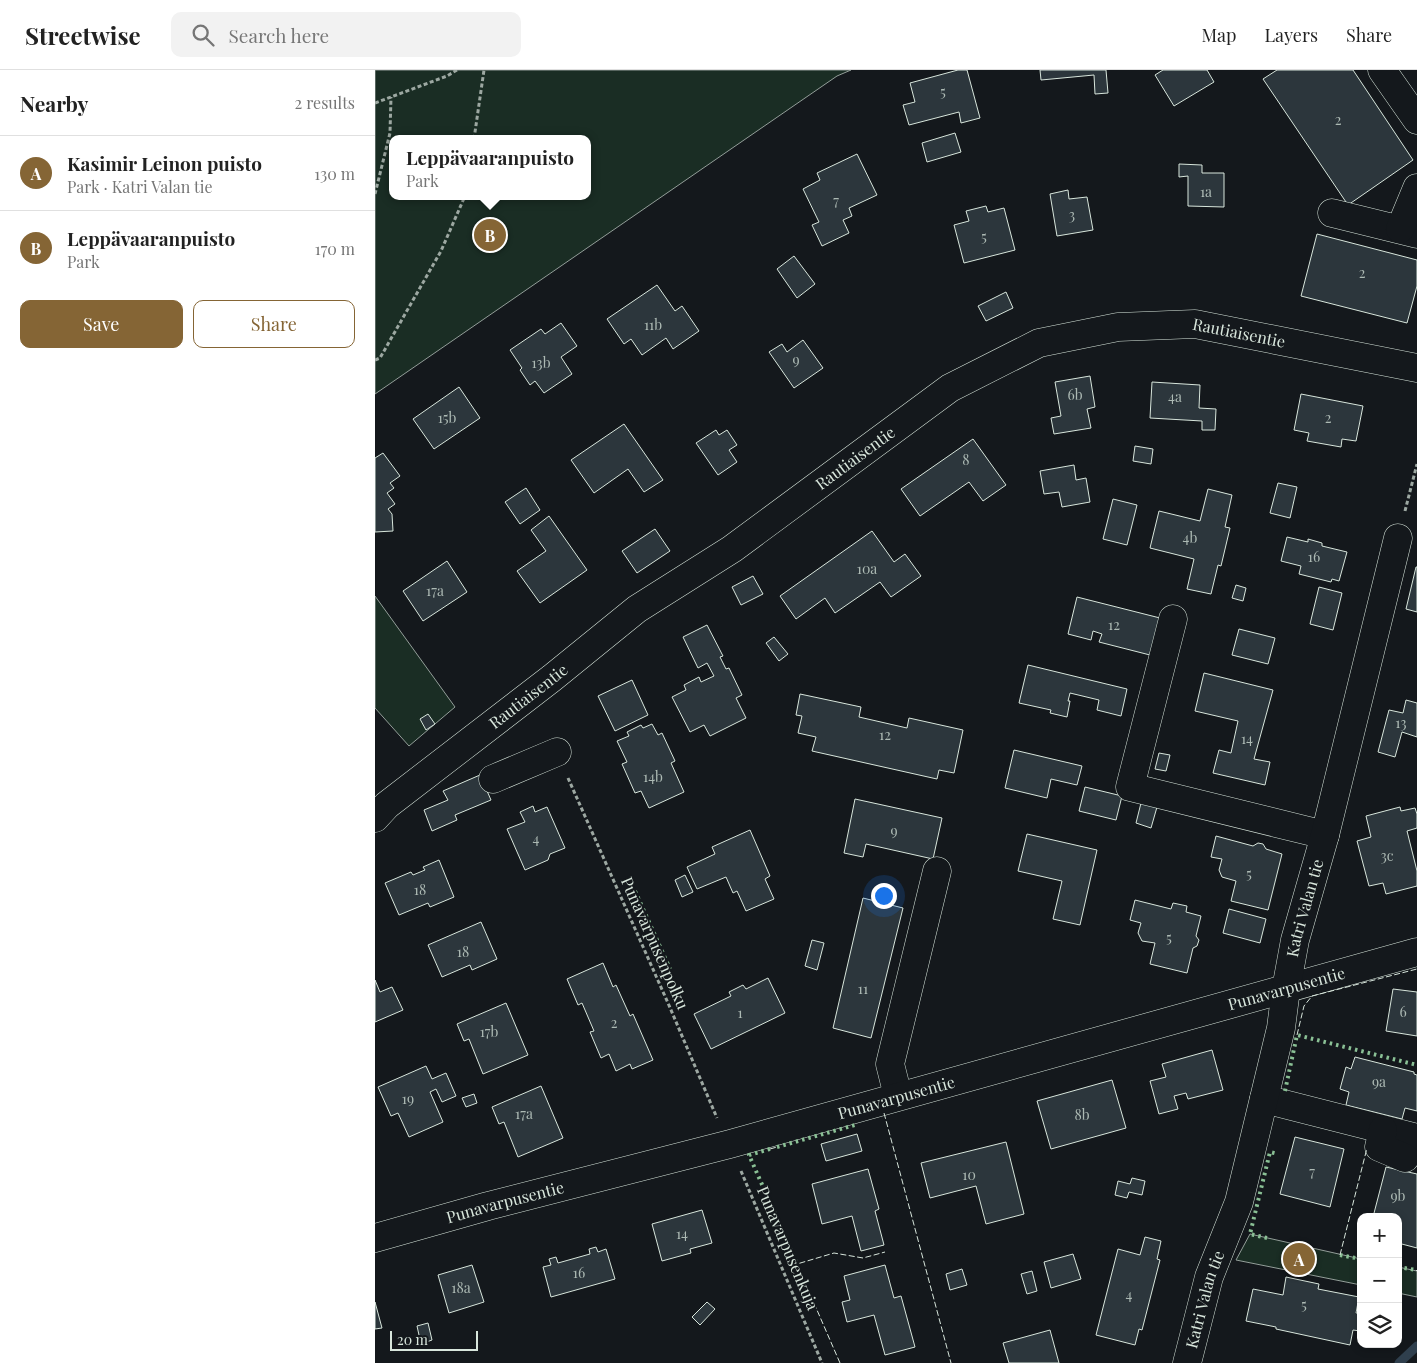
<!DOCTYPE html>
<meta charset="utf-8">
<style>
:root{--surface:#fff;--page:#f2f2f2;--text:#222;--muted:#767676;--line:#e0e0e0;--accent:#856535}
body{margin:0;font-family:"Playfair Display",serif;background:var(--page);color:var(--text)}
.controls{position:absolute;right:15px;bottom:15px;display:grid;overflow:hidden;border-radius:10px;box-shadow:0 2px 8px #0003}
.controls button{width:45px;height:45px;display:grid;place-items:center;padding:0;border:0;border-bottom:1px solid var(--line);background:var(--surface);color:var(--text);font:25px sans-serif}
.scale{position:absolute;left:15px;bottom:12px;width:88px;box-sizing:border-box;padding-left:5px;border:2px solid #d8e6dc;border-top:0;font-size:14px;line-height:18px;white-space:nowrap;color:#d8e6dc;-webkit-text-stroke:4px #14181c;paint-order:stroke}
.you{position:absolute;left:508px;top:825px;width:18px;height:18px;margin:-12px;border:4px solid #fff;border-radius:50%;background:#1a73e8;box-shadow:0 0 0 8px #1a73e833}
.badge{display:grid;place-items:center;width:32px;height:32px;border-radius:50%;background:var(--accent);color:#fff;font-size:16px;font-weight:700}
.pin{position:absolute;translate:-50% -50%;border:2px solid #fff;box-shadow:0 1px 5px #0006}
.popup{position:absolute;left:14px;top:65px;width:202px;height:65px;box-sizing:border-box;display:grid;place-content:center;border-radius:10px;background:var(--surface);filter:drop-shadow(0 1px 4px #0005);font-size:16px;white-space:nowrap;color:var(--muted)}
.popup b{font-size:19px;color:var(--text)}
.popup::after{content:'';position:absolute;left:50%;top:100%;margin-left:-10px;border:10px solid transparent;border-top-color:var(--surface)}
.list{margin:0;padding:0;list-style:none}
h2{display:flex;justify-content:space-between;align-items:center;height:65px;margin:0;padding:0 20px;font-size:21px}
h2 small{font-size:16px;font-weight:400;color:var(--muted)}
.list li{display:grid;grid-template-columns:32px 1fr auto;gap:15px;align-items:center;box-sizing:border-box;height:75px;padding:0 20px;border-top:1px solid var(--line)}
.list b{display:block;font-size:19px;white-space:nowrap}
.list p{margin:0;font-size:16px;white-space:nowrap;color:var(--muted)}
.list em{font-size:16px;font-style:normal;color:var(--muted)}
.actions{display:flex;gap:10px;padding:15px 20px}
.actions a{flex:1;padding:11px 0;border:1px solid var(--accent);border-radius:10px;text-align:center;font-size:18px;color:var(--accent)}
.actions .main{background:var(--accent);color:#fff}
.icon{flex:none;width:28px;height:28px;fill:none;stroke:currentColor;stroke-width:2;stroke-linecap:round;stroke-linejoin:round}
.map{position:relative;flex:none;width:1042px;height:1293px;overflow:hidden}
header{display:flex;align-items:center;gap:30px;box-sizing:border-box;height:70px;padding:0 25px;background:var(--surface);border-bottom:1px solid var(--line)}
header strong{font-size:24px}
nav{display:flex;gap:28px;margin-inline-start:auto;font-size:18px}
.search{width:350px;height:45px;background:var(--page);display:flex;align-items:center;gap:12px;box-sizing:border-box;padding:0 18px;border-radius:10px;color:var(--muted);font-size:19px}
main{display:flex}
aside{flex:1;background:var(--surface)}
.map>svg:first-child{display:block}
</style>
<header>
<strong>Streetwise</strong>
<div class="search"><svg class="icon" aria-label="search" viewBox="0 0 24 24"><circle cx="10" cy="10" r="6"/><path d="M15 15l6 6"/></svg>Search here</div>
<nav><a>Map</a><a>Layers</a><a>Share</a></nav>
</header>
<main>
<aside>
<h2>Nearby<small>2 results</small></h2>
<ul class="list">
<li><span class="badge">A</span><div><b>Kasimir Leinon puisto</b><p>Park · Katri Valan tie</p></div><em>130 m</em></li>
<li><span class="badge">B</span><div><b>Leppävaaranpuisto</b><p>Park</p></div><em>170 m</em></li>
</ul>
<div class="actions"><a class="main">Save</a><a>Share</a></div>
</aside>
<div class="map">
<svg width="1042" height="1293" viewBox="0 0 1042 1293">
<rect width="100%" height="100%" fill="#14181c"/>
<g fill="#1a2d24" stroke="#939e99" fill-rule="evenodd">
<path d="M0 0H476L462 6 0 324ZM18 69H212V126H18Z"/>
<polygon points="0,526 80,637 34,676 0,638"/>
<polygon points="875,1164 986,1189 986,1215 861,1190"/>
<polygon points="1023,1197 1042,1201 1042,1227 1023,1223"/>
</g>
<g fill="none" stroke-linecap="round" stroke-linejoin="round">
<polyline stroke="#2f3f4d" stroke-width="9" points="1024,1293 1042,1276"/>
</g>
<g fill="#2c363c" stroke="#d8e6dc">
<polygon points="583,0 592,0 605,48 586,53 584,42 534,55 528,35 540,32 535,13"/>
<polygon points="665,0 731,0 733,23 720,24 719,5 666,10"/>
<polygon points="788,0 832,0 839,12 799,36 780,5"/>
<polygon points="902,0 978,0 1038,90 973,135 888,9"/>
<polygon points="580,63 586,82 552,92 547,73"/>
<polygon points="482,84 502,125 474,138 477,146 468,150 474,163 447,176 437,155 444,152 428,119 445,110 442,103"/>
<polygon points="804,94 827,95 827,103 849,103 849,137 813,136 813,106 804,107"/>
<polygon points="693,120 694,129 712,127 718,160 682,166 675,124"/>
<polygon points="611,136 613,142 629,138 640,180 589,193 579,155 594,151 591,141"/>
<polygon points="942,164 1042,190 1042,216 1032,253 926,226"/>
<polygon points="419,186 440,214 422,228 402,199"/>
<polygon points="282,215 300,241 307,236 324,261 298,279 291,268 267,285 256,269 249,274 232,249"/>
<polygon points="631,222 638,238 611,251 603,236"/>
<polygon points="186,253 202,276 186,287 197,304 169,323 160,311 155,315 145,300 147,298 135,280 166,259 170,264"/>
<polygon points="428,270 448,298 419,318 394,282 407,274 412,282"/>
<polygon points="715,306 720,337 712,339 716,358 679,364 676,348 686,346 680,312"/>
<polygon points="777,312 825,315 824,338 841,339 840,360 827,360 827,351 775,348"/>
<polygon points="84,317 105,348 59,379 38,349"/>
<polygon points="926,324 988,336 981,371 967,369 966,377 932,371 934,363 919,360"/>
<polygon points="249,354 288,410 269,422 253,399 219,423 196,390"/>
<polygon points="341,360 344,365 352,360 362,375 354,380 362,392 343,405 321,373"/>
<polygon points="598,369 631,415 608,431 594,412 545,446 526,419"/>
<polygon points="760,376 778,379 776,394 758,391"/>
<polygon points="8,383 25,406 15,413 19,418 12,423 20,434 13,439 17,444 18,461 0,462 0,388"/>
<polygon points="699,395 701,410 711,408 715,432 687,437 684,422 669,424 665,401"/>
<polygon points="903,413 922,417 915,448 895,443"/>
<polygon points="151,418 165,440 145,454 130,432"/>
<polygon points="833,419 857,425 850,457 855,458 846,496 843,495 836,524 812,519 819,489 775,478 784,441 825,451"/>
<polygon points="738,429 762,435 752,475 728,469"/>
<polygon points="174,446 212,500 165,533 142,501 171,481 156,460"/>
<polygon points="280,459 295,481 262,503 247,481"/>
<polygon points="497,461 519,492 530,484 546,506 516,527 505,512 460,543 450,528 421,549 405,526"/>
<polygon points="912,467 933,472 933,469 947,473 947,476 972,482 964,511 957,509 956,512 924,504 926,496 906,491"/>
<polygon points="72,491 92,522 48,551 28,521"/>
<polygon points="1041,497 1042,497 1042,542 1031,539"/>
<polygon points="378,506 388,524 366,535 357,517"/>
<polygon points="861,515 871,518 868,531 857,528"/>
<polygon points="944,517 967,523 958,560 935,554"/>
<polygon points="702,527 785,548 775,585 724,572 727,564 718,561 716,570 693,564"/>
<polygon points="332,555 348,586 345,587 351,599 354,598 367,625 361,628 371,648 335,666 329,655 315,662 297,627 311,620 309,615 324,607 326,612 339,606 332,593 323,598 308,567"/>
<polygon points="864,559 900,568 893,594 857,585"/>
<polygon points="399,567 413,584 404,591 391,573"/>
<polygon points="653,595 752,619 746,646 722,640 724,630 695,623 693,631 695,631 692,647 675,643 676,640 644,633"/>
<polygon points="829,603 898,620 879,689 895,692 890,715 838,703 844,680 856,683 863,651 820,641"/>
<polygon points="257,610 273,645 240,661 223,626"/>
<polygon points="425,624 486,637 484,647 532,658 534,648 588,660 579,703 564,700 562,709 437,681 441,667 423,663 427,646 421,645"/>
<polygon points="1031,630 1042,633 1042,667 1027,662 1020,687 1003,682 1014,640 1028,643"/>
<polygon points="53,644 60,654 51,660 45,649"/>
<polygon points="277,654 283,665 287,663 300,691 296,693 309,722 274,738 266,721 260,723 247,694 252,692 242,671 254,666 252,662 266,655 268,658"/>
<polygon points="639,680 707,696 702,715 676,709 672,728 630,718"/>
<polygon points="784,683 795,685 791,701 780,699"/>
<polygon points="105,705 116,730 80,745 82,750 57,761 49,740 73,730 68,721"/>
<polygon points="710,717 747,726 741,750 704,741"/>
<polygon points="480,729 567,748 558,789 491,774 488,787 469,783"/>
<polygon points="766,733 782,737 776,758 761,753"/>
<polygon points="158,736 160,742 172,737 190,778 175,784 173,790 150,800 132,759 150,752 145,742"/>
<polygon points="1025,737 1026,741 1040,738 1042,744 1042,758 1032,761 1042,801 1042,816 1011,824 1008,813 994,816 982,771 996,767 991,746"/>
<polygon points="375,760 395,806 390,809 399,829 371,841 362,821 358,823 351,807 322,819 312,797 340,784 337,777"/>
<polygon points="652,764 722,780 705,855 678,849 687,811 643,801"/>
<polygon points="841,766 878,776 883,773 888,774 891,779 907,784 893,840 856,831 861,811 847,807 844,800 847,789 836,787"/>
<polygon points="64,790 79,827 55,837 53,833 24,845 10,813 36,802 38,805 50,800 48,797"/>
<polygon points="310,805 318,822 307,827 300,810"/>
<polygon points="488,828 528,838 496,968 458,958"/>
<polygon points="760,830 796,839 798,833 812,836 811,842 826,846 821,866 824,870 822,876 818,878 812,903 775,894 780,873 767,871 763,863 766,853 755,850"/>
<polygon points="854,839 891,849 885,873 848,863"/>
<polygon points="106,852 122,889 97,900 95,895 67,907 53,875"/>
<polygon points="437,870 449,873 442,900 430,896"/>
<polygon points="228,893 238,917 241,915 255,946 258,944 278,990 257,999 255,994 241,1001 234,984 226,988 215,962 219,961 207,933 203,935 192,909"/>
<polygon points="393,908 410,943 336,979 319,944 356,926 354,922 368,915 371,919"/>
<polygon points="0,910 5,922 17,917 28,940 0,952"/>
<polygon points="1018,919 1042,922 1042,966 1011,961"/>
<polygon points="131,933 153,985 108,1004 94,969 89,971 82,954"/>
<polygon points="837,980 848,1020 813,1029 811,1023 799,1026 803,1039 784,1044 775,1011 791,1007 787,994"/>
<polygon points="980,987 1039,1002 1039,1004 1042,1005 1042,1041 1030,1038 1027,1049 971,1035 974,1022 965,1019 971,997 976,999"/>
<polygon points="51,996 57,1009 71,1003 81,1026 67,1032 61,1019 55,1022 68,1052 34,1067 23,1043 16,1046 3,1017"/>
<polygon points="737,1010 751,1058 676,1079 662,1031"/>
<polygon points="166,1016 188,1068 143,1087 129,1052 124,1054 117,1037"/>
<polygon points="99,1024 102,1033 91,1037 87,1028"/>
<polygon points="482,1064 487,1081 451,1091 446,1074"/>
<polygon points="920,1067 969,1079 955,1137 905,1124"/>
<polygon points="631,1072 649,1144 611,1154 601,1116 555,1128 546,1093"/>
<polygon points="1011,1097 1042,1104 1042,1178 1023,1173 1023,1147 998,1147"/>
<polygon points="493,1099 504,1139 500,1141 509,1175 486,1181 477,1146 447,1154 437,1114"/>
<polygon points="757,1108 770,1111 767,1125 754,1122 752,1128 740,1125 743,1111 755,1114"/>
<polygon points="327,1140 337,1173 315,1179 316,1183 287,1191 277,1154"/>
<polygon points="770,1167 786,1171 782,1189 785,1190 767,1260 764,1259 760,1275 721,1265 743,1179 765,1185"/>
<polygon points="221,1177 223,1182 231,1179 240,1209 176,1227 168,1197 176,1195 174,1189 181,1187 183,1193 215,1184 214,1179"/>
<polygon points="698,1184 706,1209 676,1218 669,1192"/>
<polygon points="97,1195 109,1232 74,1243 63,1205"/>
<polygon points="510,1195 519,1228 526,1226 540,1277 510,1285 499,1245 472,1252 467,1232 475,1230 469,1206"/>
<polygon points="587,1199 592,1215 575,1220 571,1204"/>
<polygon points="657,1201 662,1221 652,1224 646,1204"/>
<polygon points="911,1207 944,1214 943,1219 984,1227 981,1243 986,1243 985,1261 978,1260 975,1275 901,1259 901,1257 871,1251 878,1219 908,1225"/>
<polygon points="0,1232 7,1258 0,1259"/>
<polygon points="332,1232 340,1239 325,1255 317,1247"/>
<polygon points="53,1253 57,1270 46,1274 42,1256"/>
<polygon points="675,1260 684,1293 634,1293 628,1273"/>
</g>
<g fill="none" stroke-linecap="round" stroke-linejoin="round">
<defs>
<g id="minor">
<polyline points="1007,0 1042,50"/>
<polyline points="957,143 1042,164"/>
<polyline points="1025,159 1042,118"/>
<polyline points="798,549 755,717 950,765"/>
<polyline points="118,709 182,682"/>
<path id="s1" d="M0 748 12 735 177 608 262 539 357 479 575 318 664 273 743 257 820 254 1042 298"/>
<polyline points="523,1026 515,994 562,801"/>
<polyline points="889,1029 1042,1068"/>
<polyline points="1008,1060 1004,1077 1030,1088"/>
<path id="s2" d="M0 1168 113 1136 355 1074 1042 882"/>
<path id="s3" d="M812 1293 834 1207 864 1132 906 958 911 919 920 870 950 765 1023 468"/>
</g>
</defs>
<use href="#minor" stroke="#d8e6dc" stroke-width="29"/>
<g stroke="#9da8a2" stroke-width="3" stroke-dasharray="4 2.5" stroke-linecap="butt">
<polyline points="0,33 72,6 82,0"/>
<polyline points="99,69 109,0"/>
<polyline points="0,124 15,63 16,27"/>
<polyline points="0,290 5,288 66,181 90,126"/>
<polyline points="1030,441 1042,394"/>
<polyline points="193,708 293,933 342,1048"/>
<polyline points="366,1101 447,1293"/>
</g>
<use href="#minor" stroke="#14181c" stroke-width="28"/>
<g stroke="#8ac095" stroke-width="4" stroke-dasharray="2.5 4" stroke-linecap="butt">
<polyline points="260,821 295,899"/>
<polyline points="910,1021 922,965 1042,995"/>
<polyline points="402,1077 480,1055"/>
<polyline points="395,1079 374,1085 422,1194"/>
<polyline points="892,1168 875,1164 895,1082 903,1084"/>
<polyline points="965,1185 986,1189"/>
<polyline points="1023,1197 1041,1200"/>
</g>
<g stroke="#d8e6dc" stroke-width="1" stroke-dasharray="6 2.5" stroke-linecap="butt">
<polyline points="922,965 929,936 937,926 1042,899"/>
<polyline points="509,1043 576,1293"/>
<polyline points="395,1079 402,1077"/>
<polyline points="965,1185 992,1078"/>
<polyline points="1041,1200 1042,1201"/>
<polyline points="465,1293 422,1194 459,1183 488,1188 510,1182"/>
</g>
</g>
<g text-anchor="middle" stroke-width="4" stroke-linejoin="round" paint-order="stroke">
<g font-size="14" fill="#adbab4">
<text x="568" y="27">5</text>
<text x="963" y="55">2</text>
<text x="831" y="127">1a</text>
<text x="461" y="136">7</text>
<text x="697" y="150">3</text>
<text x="609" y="172">5</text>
<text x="987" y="208">2</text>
<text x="278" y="260">11b</text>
<text x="421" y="295">9</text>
<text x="166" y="298">13b</text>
<text x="700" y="330">6b</text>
<text x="800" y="332">4a</text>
<text x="72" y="353">15b</text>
<text x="953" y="353">2</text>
<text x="591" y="395">8</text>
<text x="815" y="473">4b</text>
<text x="939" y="492">16</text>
<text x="492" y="504">10a</text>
<text x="60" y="526">17a</text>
<text x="739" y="560">12</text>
<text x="1026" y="658">13</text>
<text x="510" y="670">12</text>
<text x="872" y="674">14</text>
<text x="278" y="712">14b</text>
<text x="519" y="766">9</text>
<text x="161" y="774">4</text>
<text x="1012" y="791">3c</text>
<text x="874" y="809">5</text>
<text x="45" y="825">18</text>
<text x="794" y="873">5</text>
<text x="88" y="887">18</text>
<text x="488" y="924">11</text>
<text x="1028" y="947">6</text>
<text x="365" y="948">1</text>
<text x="239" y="958">2</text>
<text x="114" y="967">17b</text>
<text x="1004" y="1017">9a</text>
<text x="33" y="1034">19</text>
<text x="149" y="1049">17a</text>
<text x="707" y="1050">8b</text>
<text x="937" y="1107">7</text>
<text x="594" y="1110">10</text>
<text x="1023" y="1131">9b</text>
<text x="307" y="1169">14</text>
<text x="204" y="1208">16</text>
<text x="86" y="1223">18a</text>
<text x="754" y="1230">4</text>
<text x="929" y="1240">5</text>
</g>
<g font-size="16" fill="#d8e6dc" stroke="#14181c">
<text dy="6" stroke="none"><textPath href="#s1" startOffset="1021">Rautiaisentie</textPath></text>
<text dy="6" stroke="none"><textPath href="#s1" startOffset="601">Rautiaisentie</textPath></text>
<text dy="6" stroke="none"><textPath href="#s1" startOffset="196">Rautiaisentie</textPath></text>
<text dy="6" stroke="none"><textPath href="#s3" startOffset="471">Katri Valan tie</textPath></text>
<text transform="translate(280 873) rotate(66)" y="6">Punavarpusenpolku</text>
<text dy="6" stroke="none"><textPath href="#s2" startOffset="945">Punavarpusentie</textPath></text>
<text dy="6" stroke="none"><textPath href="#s2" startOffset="540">Punavarpusentie</textPath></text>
<text dy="6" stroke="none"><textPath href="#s2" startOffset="135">Punavarpusentie</textPath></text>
<text transform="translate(413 1178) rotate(67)" y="6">Punavarpusenkuja</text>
<text dy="6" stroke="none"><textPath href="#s3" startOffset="66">Katri Valan tie</textPath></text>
</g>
</g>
</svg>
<div class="controls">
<button>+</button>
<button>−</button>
<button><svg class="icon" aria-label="layers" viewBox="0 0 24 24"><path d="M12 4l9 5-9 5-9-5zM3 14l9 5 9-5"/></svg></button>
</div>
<div class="scale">20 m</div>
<div class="you"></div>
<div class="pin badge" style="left:924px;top:1189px">A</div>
<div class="pin badge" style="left:115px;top:165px">B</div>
<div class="popup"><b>Leppävaaranpuisto</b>Park</div>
</div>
</main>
